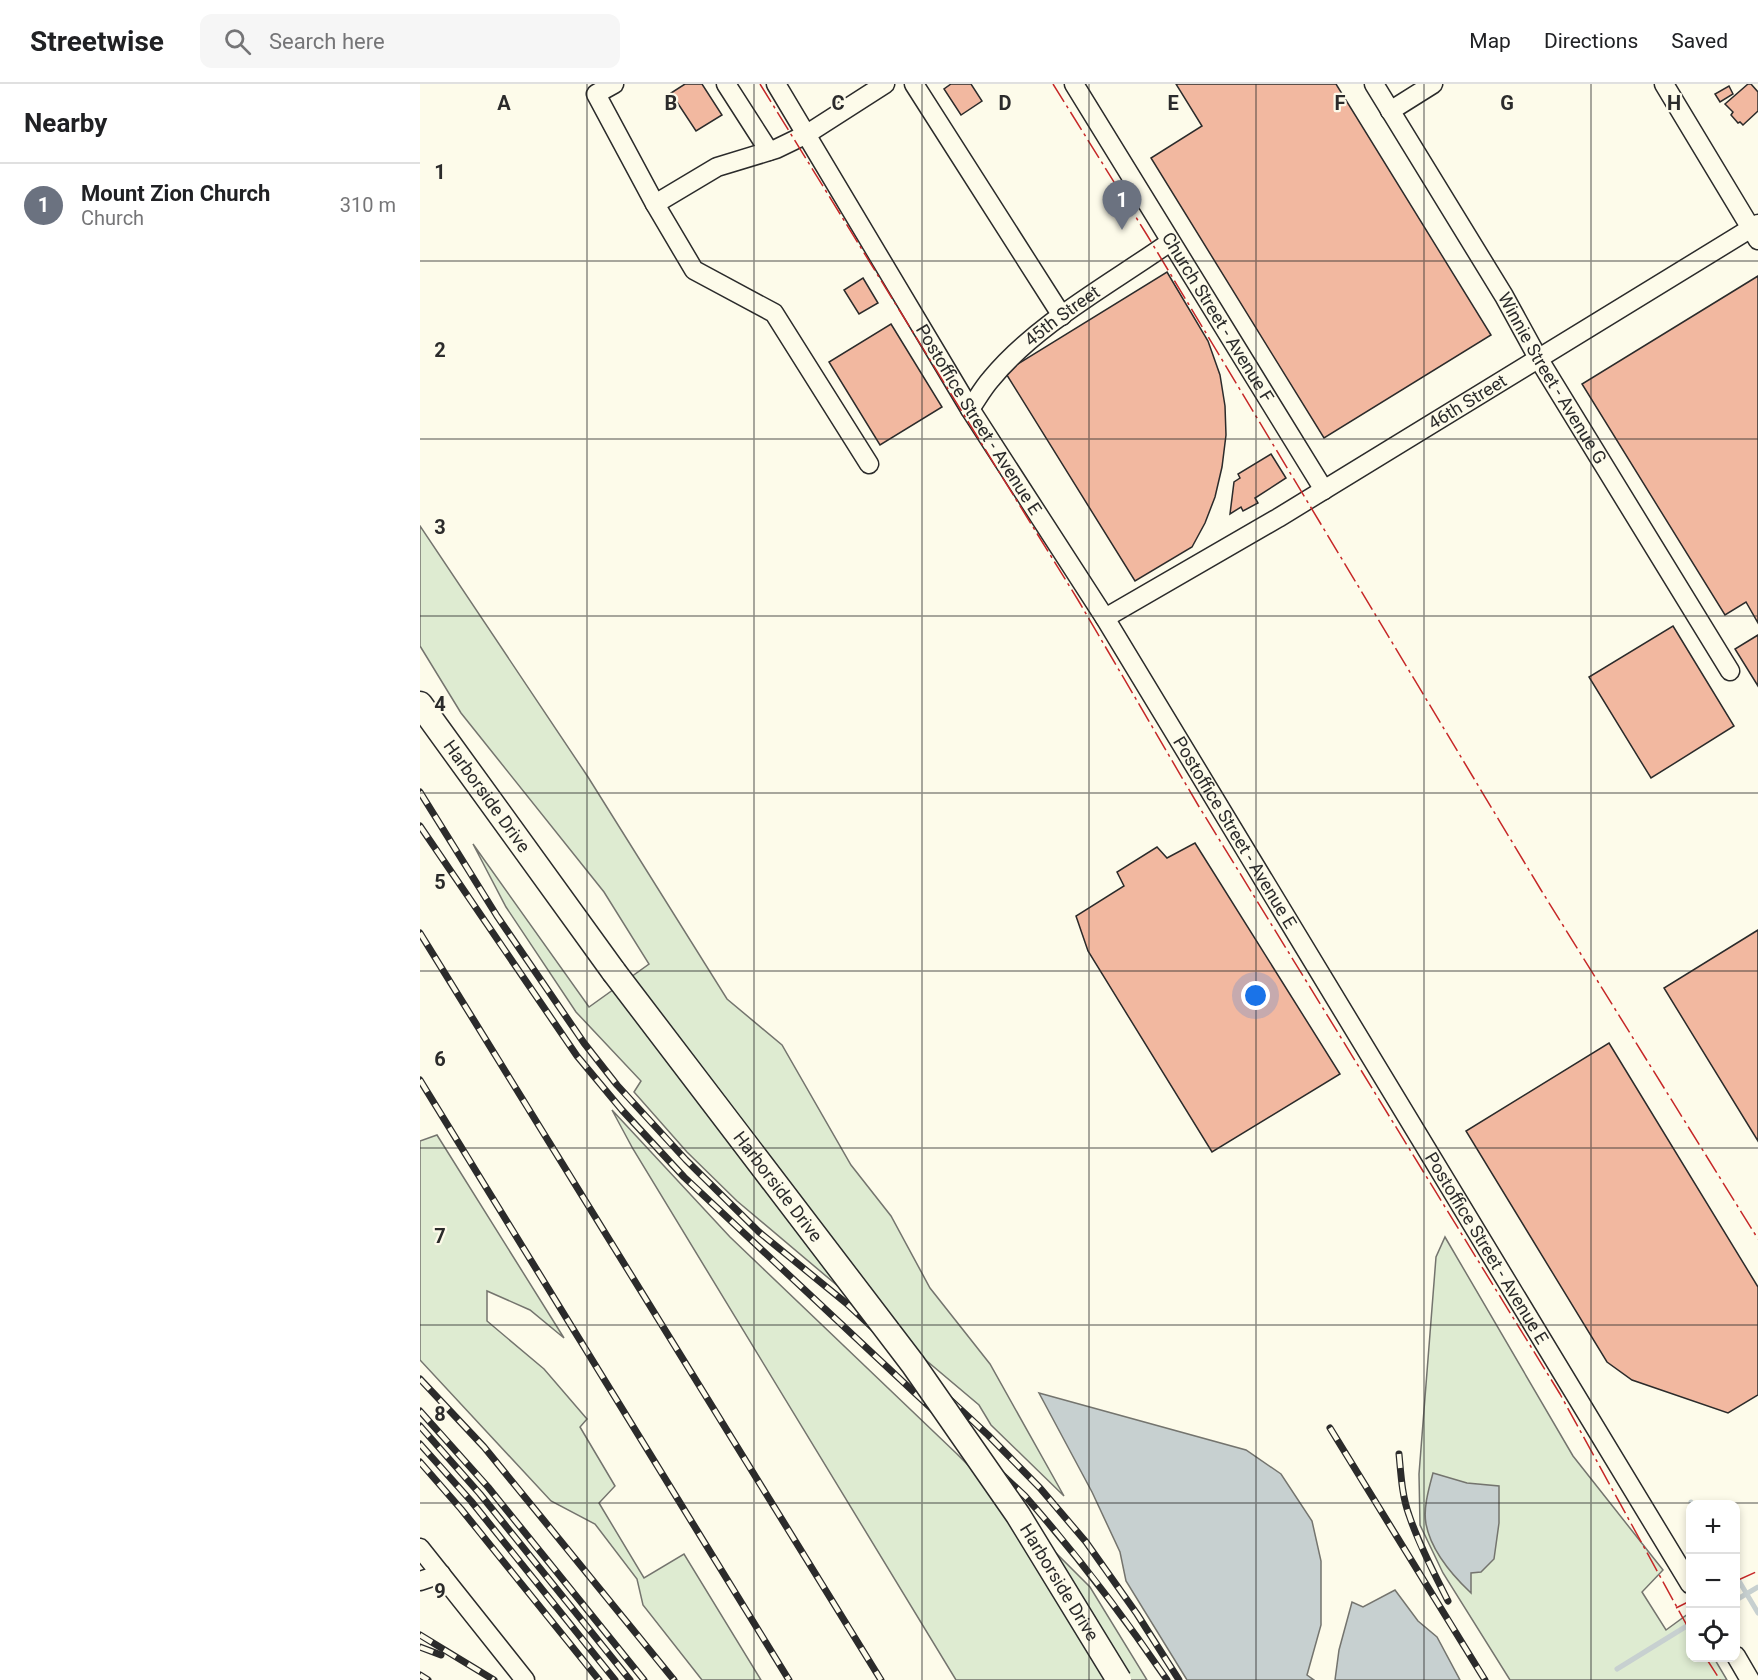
<!DOCTYPE html>
<meta charset="utf-8">
<style>
:root{--surface:#fff;--page:#f6f6f6;--text:#202124;--muted:#757577;--line:#e0e0e0;--accent:#db2777}
body{margin:0;font-family:Roboto,sans-serif;background:var(--page);color:var(--text)}
.controls{position:absolute;right:18px;bottom:18px;display:grid;overflow:hidden;border-radius:12px;box-shadow:0 3px 9px #0003}
.controls button{width:54px;height:54px;display:grid;place-items:center;padding:0;border:0;border-bottom:2px solid var(--line);background:var(--surface);color:var(--text);font:30px sans-serif}
.you{position:absolute;left:836px;top:912px;width:21px;height:21px;margin:-15px;border:4px solid #fff;border-radius:50%;background:#1a73e8;box-shadow:0 0 0 9px #1a73e833}
.badge{display:grid;place-items:center;width:39px;height:39px;border-radius:50%;background:var(--accent);color:#fff;font-size:20px;font-weight:700}
.pin{position:absolute;translate:-50% -50px;filter:drop-shadow(0 2px 3px #0008)}
.pin::after{content:'';position:absolute;top:32px;width:21px;height:18px;background:inherit;clip-path:polygon(0 0,100% 0,50% 100%)}
.list{margin:0;padding:0;list-style:none}
h2{display:flex;justify-content:space-between;align-items:center;height:78px;margin:0;padding:0 24px;font-size:26px}
h2 small{font-size:20px;font-weight:400;color:var(--muted)}
.list li{display:grid;grid-template-columns:39px 1fr auto;gap:18px;align-items:center;box-sizing:border-box;height:84px;padding:0 24px;border-top:2px solid var(--line)}
.list b{display:block;font-size:22px;white-space:nowrap}
.list p{margin:0;font-size:20px;white-space:nowrap;color:var(--muted)}
.list em{font-size:20px;font-style:normal;color:var(--muted)}
.icon{flex:none;width:33px;height:33px;fill:none;stroke:currentColor;stroke-width:2;stroke-linecap:round;stroke-linejoin:round}
.map{position:relative;flex:none;width:1338px;height:1596px;overflow:hidden}
header{display:flex;align-items:center;gap:36px;box-sizing:border-box;height:84px;padding:0 30px;background:var(--surface);border-bottom:2px solid var(--line)}
header strong{font-size:28px}
nav{display:flex;gap:33px;margin-inline-start:auto;font-size:21px}
.search{width:420px;height:54px;background:var(--page);display:flex;align-items:center;gap:15px;box-sizing:border-box;padding:0 21px;border-radius:12px;color:var(--muted);font-size:22px}
main{display:flex}
aside{flex:1;background:var(--surface)}
.map>svg:first-child{display:block}
</style>
<header>
<strong>Streetwise</strong>
<div class="search"><svg class="icon" aria-label="search" viewBox="0 0 24 24"><circle cx="10" cy="10" r="6"/><path d="M15 15l6 6"/></svg>Search here</div>
<nav><a>Map</a><a>Directions</a><a>Saved</a></nav>
</header>
<main>
<aside>
<h2>Nearby<small></small></h2>
<ul class="list">
<li><span class="badge" style="background:#6b7280">1</span><div><b>Mount Zion Church</b><p>Church</p></div><em>310 m</em></li>
</ul>
</aside>
<div class="map">
<svg width="1338" height="1596" viewBox="0 0 1338 1596">
<rect width="100%" height="100%" fill="#fdfbea"/>
<g fill="#deebd1" stroke="#74746e" stroke-width="1.5">
<polygon points="0,442 168,693 307,915 362,961 431,1081 471,1132 510,1204 570,1280 644,1412 571,1341 559,1321 317,1117 267,1068 214,1008 221,997 156,928 86,823 53,760 169,923 229,880 184,808 41,629 0,562"/>
<polygon points="192,1026 310,1153 537,1370 670,1503 727,1596 536,1596 213,1065"/>
<polygon points="17,1051 144,1254 110,1226 67,1207 67,1237 124,1285 167,1335 160,1343 195,1402 179,1419 224,1494 264,1470 341,1596 282,1596 223,1521 217,1495 175,1440 131,1417 0,1276 0,1057"/>
<polygon points="1025,1153 1153,1372 1243,1486 1222,1508 1246,1546 1268,1530 1270,1535 1270,1574 1294,1574 1307,1596 1090,1596 1023,1489 1000,1441 999,1390 1016,1173"/>
</g>
<g fill="#c7d0d0" stroke="#74746e" stroke-width="1.5">
<polygon points="619,1309 826,1366 861,1390 892,1437 901,1477 901,1541 887,1591 894,1596 767,1596 706,1497 700,1468 672,1408"/>
<path d="M1013 1389 1047 1399 1079 1402V1439L1074 1475 1061 1488 1051 1489V1509C1032 1491 1011 1466 1006 1440 1003 1424 1009 1404 1013 1389Z"/>
<polygon points="975,1506 998,1537 1017,1553 1040,1596 915,1596 919,1566 932,1518 943,1523"/>
</g>
<g fill="none" stroke-linecap="round" stroke-linejoin="round">
<g stroke="#c7d0d0" stroke-width="5">
<polyline points="1271,1418 1272,1420"/>
<polyline points="1316,1492 1338,1529"/>
<polyline points="1316,1516 1338,1503"/>
<polyline points="1197,1585 1270,1540"/>
</g>
</g>
<g fill="#f2b8a0" stroke="#2b2b2b" stroke-width="1.5">
<polygon points="265,0 282,0 302,31 276,47 251,9"/>
<polygon points="531,0 551,0 562,17 541,31 524,5"/>
<polygon points="756,0 916,0 1071,251 904,354 731,74 782,42"/>
<polygon points="1328,0 1331,0 1338,8 1338,27 1323,41 1320,38 1318,39 1311,31 1313,28 1305,20"/>
<polygon points="1309,2 1313,10 1300,18 1295,10"/>
<polygon points="747,188 788,257 800,291 805,322 806,351 802,383 795,413 785,439 772,463 715,497 585,288"/>
<polygon points="1338,192 1338,539 1326,518 1305,531 1162,300"/>
<polygon points="443,194 458,219 439,230 424,206"/>
<polygon points="471,240 522,323 460,361 409,278"/>
<polygon points="851,370 866,394 835,414 838,419 823,427 821,423 810,430 814,398 820,394 818,390"/>
<polygon points="1253,542 1314,642 1231,694 1169,593"/>
<polygon points="1338,551 1338,602 1315,565"/>
<polygon points="775,759 920,990 792,1068 668,867 656,832 704,802 697,788 737,763 747,774"/>
<polygon points="1338,846 1338,1057 1244,904"/>
<polygon points="1189,959 1338,1203 1338,1311 1308,1329 1212,1296 1187,1278 1046,1047"/>
</g>
<g fill="none" stroke-linecap="round" stroke-linejoin="round">
<defs>
<g id="minor">
<polyline points="194,0 176,10 235,120"/>
<polyline points="306,0 349,67"/>
<path id="s1" d="M356 0 550 325 685 534 1270 1500"/>
<polyline points="494,0 642,232"/>
<path id="s2" d="M654 0 904 406"/>
<path id="s3" d="M954 0 1084 212 1118 274 1310 587"/>
<polyline points="1244,0 1338,156"/>
<polyline points="970,27 1013,0"/>
<path id="s4" d="M550 325C557 315 563 304 571 295 616 240 692 199 750 158"/>
<polyline points="449,380 354,229 274,186 235,120 297,83 356,65 387,50 465,0"/>
<path id="s5" d="M685 534 858 434 1338 140"/>
<polyline points="0,1464 105,1596"/>
<polyline points="0,1497 21,1490"/>
<polyline points="1316,1572 1330,1596"/>
</g>
<g id="major">
<path id="s6" d="M0 620 194 888"/>
</g>
</defs>
<use href="#minor" stroke="#2b2b2b" stroke-width="21"/>
<use href="#major" stroke="#2b2b2b" stroke-width="27"/>
<use href="#minor" stroke="#fdfbea" stroke-width="18"/>
<use href="#major" stroke="#fdfbea" stroke-width="24"/>
<defs>
<g id="rail">
<polyline points="0,708 77,832 164,959 197,1001 266,1076 339,1148 426,1219 568,1351 620,1404 666,1458 717,1530 759,1596"/>
<path d="M0 742 157 972 202 1026 264 1093 605 1412C658 1472 702 1530 747 1596"/>
<polyline points="0,849 461,1596"/>
<polyline points="0,996 369,1596"/>
<polyline points="0,1295 64,1363 254,1596"/>
<polyline points="0,1327 68,1403 224,1596"/>
<polyline points="0,1342 60,1410 210,1596"/>
<polyline points="910,1344 1065,1596"/>
<polyline points="0,1360 51,1417 195,1596"/>
<path d="M979 1370C981 1391 982 1412 989 1431 999 1461 1014 1489 1028 1517"/>
<polyline points="0,1378 41,1425 179,1596"/>
<polyline points="0,1551 74,1596"/>
<polyline points="0,1563 21,1571"/>
<polyline points="0,1591 8,1596"/>
</g>
</defs>
<use href="#rail" stroke="#2b2b2b" stroke-width="7"/>
<use href="#rail" stroke="#fdfbea" stroke-width="4.5" stroke-dasharray="14" stroke-linecap="butt"/>
<defs>
<g id="major-bridge">
<path id="s7" d="M194 888 493 1280 598 1431 699 1596"/>
</g>
</defs>
<use href="#major-bridge" stroke="#2b2b2b" stroke-width="27" stroke-linecap="butt"/>
<use href="#major-bridge" stroke="#fdfbea" stroke-width="24"/>
<g stroke="#c62828" stroke-width="1.5" stroke-dasharray="21 4.5 3 4.5" stroke-linecap="butt">
<polyline points="340,0 658,516 778,721 1140,1310 1270,1547"/>
<polyline points="633,0 727,151 1121,806 1338,1155"/>
<polyline points="1316,1497 1338,1487"/>
<polyline points="1256,1524 1270,1517"/>
<polyline points="1286,1574 1300,1596"/>
</g>
</g>
<path fill="none" stroke="#2b2b2b" stroke-width="1.5" stroke-opacity="0.55" d="M167 0V1596M334 0V1596M502 0V1596M669 0V1596M836 0V1596M1004 0V1596M1171 0V1596M0 177H1338M0 355H1338M0 532H1338M0 709H1338M0 887H1338M0 1064H1338M0 1241H1338M0 1419H1338"/>
<g text-anchor="middle" stroke-width="4.5" stroke-linejoin="round" paint-order="stroke">
<g font-size="18" fill="#2b2b2b" stroke="#fdfbea">
<text dy="6" stroke="none"><textPath href="#s4" startOffset="132">45th Street</textPath></text>
<text dy="6" stroke="none"><textPath href="#s2" startOffset="274">Church Street - Avenue F</textPath></text>
<text dy="6" stroke="none"><textPath href="#s3" startOffset="344">Winnie Street - Avenue G</textPath></text>
<text dy="6" stroke="none"><textPath href="#s5" startOffset="422">46th Street</textPath></text>
<text dy="6" stroke="none"><textPath href="#s1" startOffset="392">Postoffice Street - Avenue E</textPath></text>
<text dy="6" stroke="none"><textPath href="#s6" startOffset="114">Harborside Drive</textPath></text>
<text dy="6" stroke="none"><textPath href="#s1" startOffset="878">Postoffice Street - Avenue E</textPath></text>
<text dy="6" stroke="none"><textPath href="#s7" startOffset="270">Harborside Drive</textPath></text>
<text dy="6" stroke="none"><textPath href="#s1" startOffset="1364">Postoffice Street - Avenue E</textPath></text>
<text dy="6" stroke="none"><textPath href="#s7" startOffset="756">Harborside Drive</textPath></text>
</g>
</g>
<g font-size="20" text-anchor="middle" font-weight="bold" fill="#2b2b2b" stroke="#fdfbea" stroke-width="4.5" stroke-linejoin="round" paint-order="stroke">
<text x="84" y="26">A</text>
<text x="251" y="26">B</text>
<text x="418" y="26">C</text>
<text x="585" y="26">D</text>
<text x="753" y="26">E</text>
<text x="920" y="26">F</text>
<text x="1087" y="26">G</text>
<text x="1254" y="26">H</text>
<text x="20" y="95">1</text>
<text x="20" y="273">2</text>
<text x="20" y="450">3</text>
<text x="20" y="627">4</text>
<text x="20" y="805">5</text>
<text x="20" y="982">6</text>
<text x="20" y="1159">7</text>
<text x="20" y="1337">8</text>
<text x="20" y="1514">9</text>
</g>
</svg>
<div class="controls">
<button>+</button>
<button>−</button>
<button><svg class="icon" aria-label="locate" viewBox="0 0 24 24"><circle cx="12" cy="12" r="6"/><path d="M12 2v4M12 18v4M2 12h4M18 12h4"/></svg></button>
</div>
<div class="you"></div>
<div class="pin badge" style="left:702px;top:146px;background:#6b7280">1</div>
</div>
</main>
